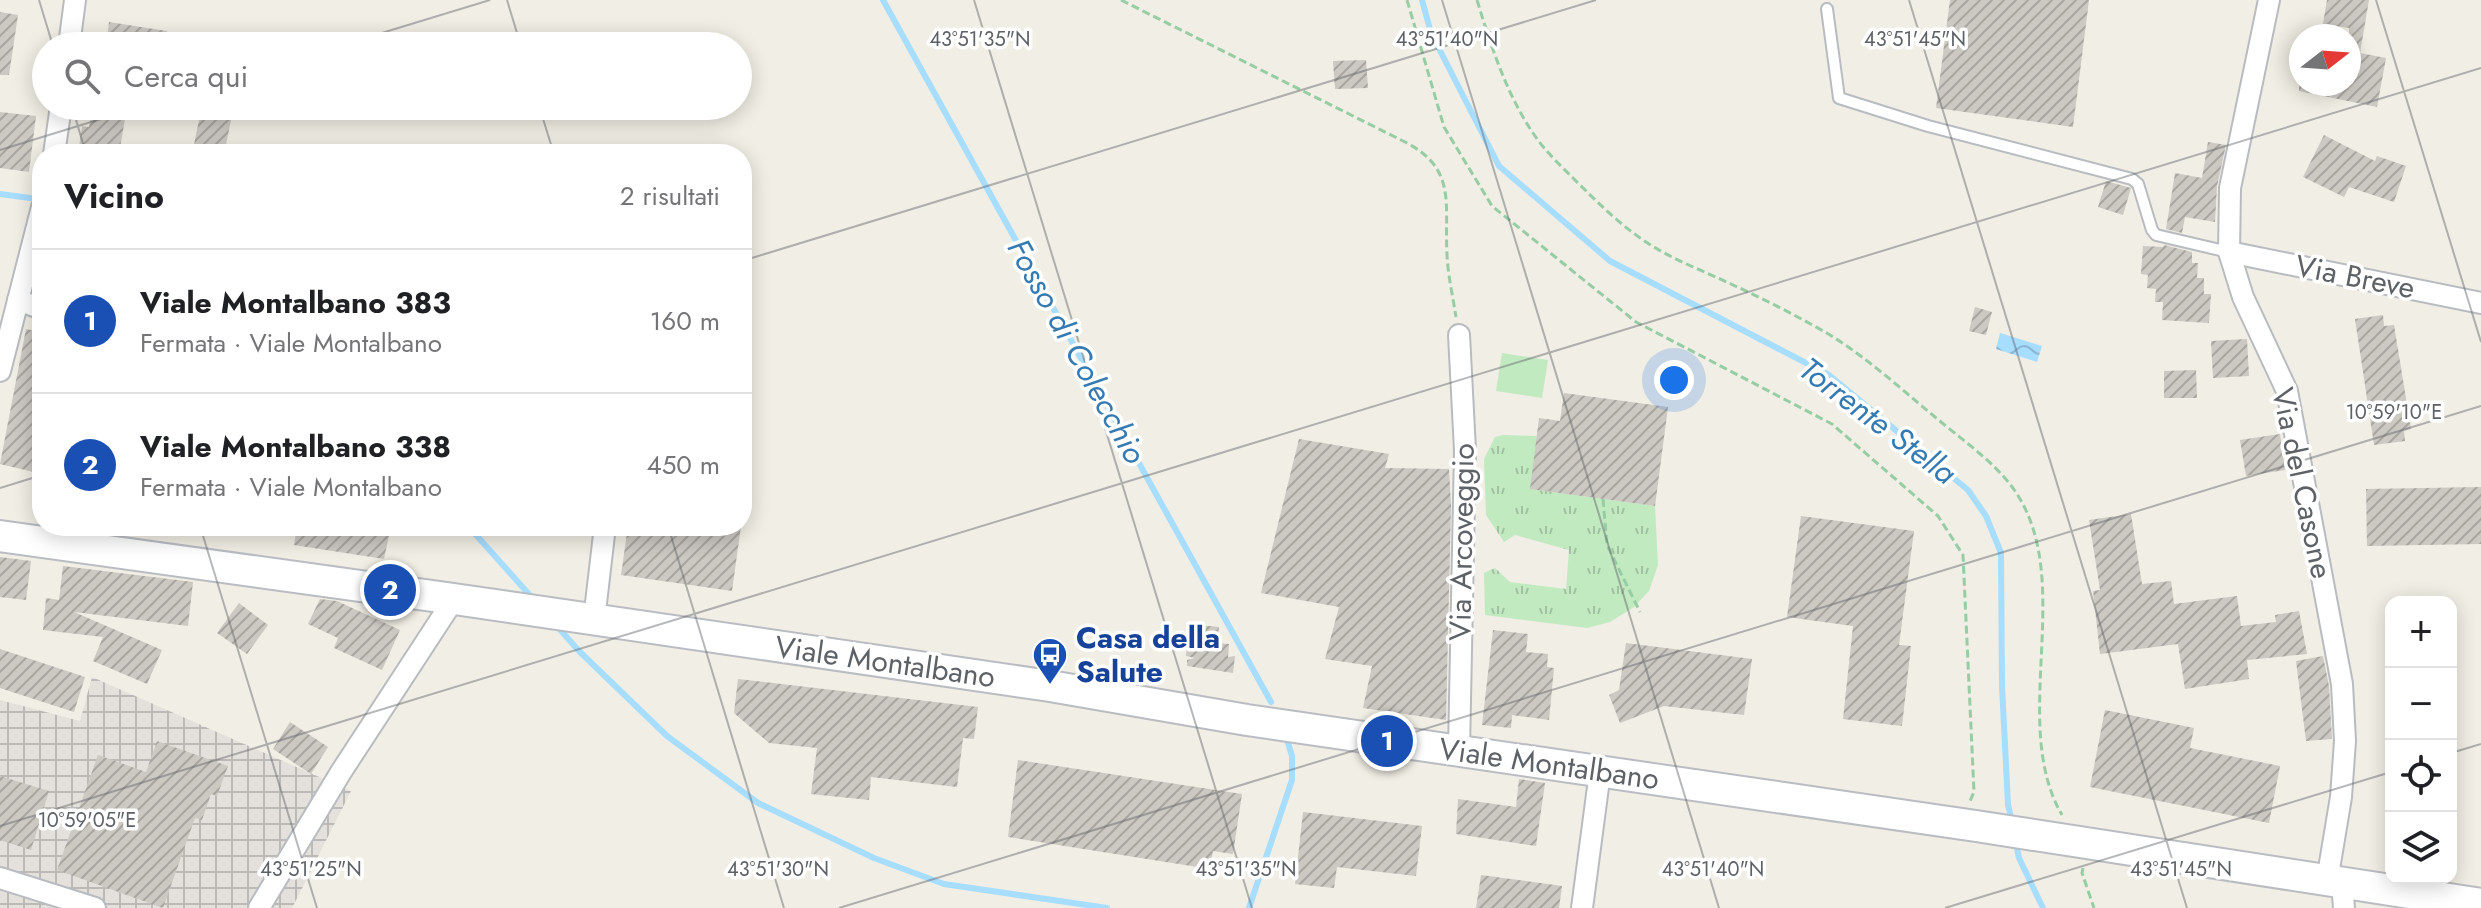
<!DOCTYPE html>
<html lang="it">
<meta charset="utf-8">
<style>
:root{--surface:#fff;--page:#f6f6f6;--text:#202124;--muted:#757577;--line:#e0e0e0;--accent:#fa2822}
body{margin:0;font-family:Jost,sans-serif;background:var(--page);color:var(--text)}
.controls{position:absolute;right:24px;bottom:24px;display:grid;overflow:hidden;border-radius:16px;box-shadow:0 4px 20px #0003}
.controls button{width:72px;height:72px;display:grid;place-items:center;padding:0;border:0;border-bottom:2px solid var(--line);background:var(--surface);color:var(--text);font:40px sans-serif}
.compass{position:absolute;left:2289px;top:24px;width:72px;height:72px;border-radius:50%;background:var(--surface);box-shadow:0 4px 20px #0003;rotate:73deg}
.you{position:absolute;left:1674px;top:380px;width:28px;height:28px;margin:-20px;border:6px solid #fff;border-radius:50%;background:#1a73e8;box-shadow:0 0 0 12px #1a73e833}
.badge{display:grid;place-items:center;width:52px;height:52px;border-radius:50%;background:var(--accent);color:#fff;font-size:26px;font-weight:700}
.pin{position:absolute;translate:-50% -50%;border:4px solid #fff;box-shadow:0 2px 8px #0006}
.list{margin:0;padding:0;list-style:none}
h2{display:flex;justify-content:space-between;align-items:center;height:104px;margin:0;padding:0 32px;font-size:34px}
h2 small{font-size:26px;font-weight:400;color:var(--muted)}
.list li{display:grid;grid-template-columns:52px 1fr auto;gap:24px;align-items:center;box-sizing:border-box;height:144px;padding:0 32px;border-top:2px solid var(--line)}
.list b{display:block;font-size:30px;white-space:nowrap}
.list p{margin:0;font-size:26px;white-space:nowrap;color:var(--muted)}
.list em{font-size:26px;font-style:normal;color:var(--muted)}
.icon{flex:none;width:44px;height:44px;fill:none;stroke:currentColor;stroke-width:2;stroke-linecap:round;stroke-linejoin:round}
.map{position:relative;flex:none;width:2481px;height:908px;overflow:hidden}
.search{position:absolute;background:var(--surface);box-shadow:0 4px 20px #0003;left:32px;top:32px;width:720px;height:88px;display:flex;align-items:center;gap:20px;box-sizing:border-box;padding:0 28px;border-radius:44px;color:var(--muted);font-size:30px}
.panel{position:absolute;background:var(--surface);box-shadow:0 4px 20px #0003;left:32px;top:144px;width:720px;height:392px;border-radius:32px}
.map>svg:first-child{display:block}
</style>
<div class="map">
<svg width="2481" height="908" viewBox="0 0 2481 908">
<defs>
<pattern id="industrial-grid" width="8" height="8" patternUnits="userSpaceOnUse" patternTransform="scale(2)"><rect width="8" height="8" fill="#e4e1dd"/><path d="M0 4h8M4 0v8" fill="none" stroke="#bcbab7"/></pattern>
<pattern id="grass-tufts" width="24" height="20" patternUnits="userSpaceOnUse" patternTransform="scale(2)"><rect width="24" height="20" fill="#c2eac0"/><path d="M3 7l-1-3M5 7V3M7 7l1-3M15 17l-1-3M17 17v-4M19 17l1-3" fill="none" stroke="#a1c1a0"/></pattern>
<pattern id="water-waves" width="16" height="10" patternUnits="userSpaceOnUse" patternTransform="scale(2)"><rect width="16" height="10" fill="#a7ddff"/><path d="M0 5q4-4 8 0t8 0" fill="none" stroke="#8bb7d2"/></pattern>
<pattern id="building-hatch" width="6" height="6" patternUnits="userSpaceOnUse" patternTransform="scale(2)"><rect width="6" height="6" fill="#ccc8c2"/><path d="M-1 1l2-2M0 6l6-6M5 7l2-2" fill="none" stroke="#a9a6a1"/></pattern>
</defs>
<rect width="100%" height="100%" fill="#f1eee5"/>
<polygon fill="url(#industrial-grid)" points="92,677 351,791 292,908 0,908 0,700 80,721"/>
<polygon fill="url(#grass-tufts)" points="1503,435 1537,436 1531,489 1655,506 1658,565 1649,591 1634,607 1610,622 1587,628 1485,615 1484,573 1495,568 1510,582 1566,589 1569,550 1515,535 1504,542 1486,515 1484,459 1495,437"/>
<polygon fill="#c2eac0" points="1502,353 1548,360 1542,398 1496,391"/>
<polygon fill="url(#water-waves)" points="2000,333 2042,346 2037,362 1996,349"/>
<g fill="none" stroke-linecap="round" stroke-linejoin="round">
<g stroke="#a7ddff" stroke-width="6">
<polyline points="883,0 1271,702"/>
<polyline points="1422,0 1431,33 1499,166 1610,261 1829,375 1968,490 1986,516 2001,553 2002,686 2008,805 2012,821"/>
<polyline points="0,194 30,198"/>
<polyline points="468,526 535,601"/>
<polyline points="555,624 579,651 667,736 758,803 874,858 944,884 1107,908"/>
<polyline points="2015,840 2019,858 2043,908"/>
<polyline points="1249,908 1292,780 1292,756 1288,743"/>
</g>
</g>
<g fill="url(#building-hatch)">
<polygon points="1950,0 2089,0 2073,127 1936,108"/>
<polygon points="2327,0 2369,0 2360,53 2386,58 2377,107 2299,91 2299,84 2349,84 2349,28 2323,24"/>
<polygon points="0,12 18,15 9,75 0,75"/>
<polygon points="109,22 167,31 165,46 106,46"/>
<polygon points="1366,60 1368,88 1335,89 1333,61"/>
<polygon points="202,106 234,106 224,154 192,154"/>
<polygon points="93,107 126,113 119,154 78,154 82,126 89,127"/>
<polygon points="0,112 36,116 29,172 0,168"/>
<polygon points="2324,135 2375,161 2377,156 2406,166 2394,202 2349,187 2344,197 2303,177"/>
<polygon points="2208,142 2226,145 2217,186 2215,222 2185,217 2182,233 2166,229 2175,173 2202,178"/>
<polygon points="2106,181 2131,188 2123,215 2098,207"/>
<polygon points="2164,245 2192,252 2192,263 2198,263 2197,278 2204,278 2204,294 2211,294 2209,323 2162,320 2163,302 2155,302 2156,289 2147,288 2148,275 2141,274 2143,246 2163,247"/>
<polygon points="1975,307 1992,312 1986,335 1969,331"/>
<polygon points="2383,315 2384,326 2394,325 2411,429 2404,431 2405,441 2374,445 2355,319"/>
<polygon points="26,329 42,332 42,474 0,464"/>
<polygon points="2247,339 2249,376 2213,378 2211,341"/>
<polygon points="2196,370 2197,398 2164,398 2164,371"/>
<polygon points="1564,393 1668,407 1655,506 1530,489 1539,418 1560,421"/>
<polygon points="2280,434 2285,470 2246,476 2240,440"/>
<polygon points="1299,439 1389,454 1385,468 1449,469 1451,506 1446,720 1363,708 1372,666 1325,659 1339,607 1261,593"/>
<polygon points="2481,487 2481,544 2367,546 2366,489"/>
<polygon points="2131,514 2142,584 2171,581 2174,604 2237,596 2241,626 2276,622 2275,615 2299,611 2307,654 2247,660 2249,679 2185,689 2178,644 2100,654 2093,591 2100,590 2089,520"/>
<polygon points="1801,516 1914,531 1899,645 1911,646 1902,726 1843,719 1853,626 1787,617"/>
<polygon points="297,526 391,526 384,559 294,545"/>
<polygon points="628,526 741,526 732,591 621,575"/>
<polygon points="0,557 31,561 26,600 0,597"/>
<polygon points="63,566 193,582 188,626 74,612 162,650 147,684 93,661 103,637 43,630 46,598 59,600"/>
<polygon points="320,599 337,601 400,630 382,670 334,648 338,638 308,624"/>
<polygon points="239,603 268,625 247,654 217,633"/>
<polygon points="1189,624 1219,627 1217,643 1229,644 1228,657 1235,656 1233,673 1187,666 1187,660 1195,658 1186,656"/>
<polygon points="1493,630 1528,634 1526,652 1548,654 1547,667 1554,668 1549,720 1512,715 1511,728 1482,725"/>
<polygon points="1626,643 1752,659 1744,715 1664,706 1620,723 1609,695 1619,690"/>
<polygon points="0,649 85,677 74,712 0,688"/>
<polygon points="2323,656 2329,686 2332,739 2306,741 2296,661"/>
<polygon points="738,679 978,707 974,739 963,738 957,787 871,777 869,800 811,794 817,748 769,743 734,713"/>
<polygon points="2105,710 2194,728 2190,748 2280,766 2269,823 2090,787"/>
<polygon points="290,722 328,747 311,774 273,749"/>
<polygon points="157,741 228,766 217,796 211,794 202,820 195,818 163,908 57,870 98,755 146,772"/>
<polygon points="1018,760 1242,794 1233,854 1213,851 1210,869 1008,837"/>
<polygon points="0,776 49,791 31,850 0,840"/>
<polygon points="1519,779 1545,783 1536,846 1456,834 1458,799 1516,807"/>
<polygon points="1303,812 1422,826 1416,876 1337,867 1334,888 1295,884"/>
<polygon points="1481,875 1562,886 1559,908 1476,908"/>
</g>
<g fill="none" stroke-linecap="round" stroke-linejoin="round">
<defs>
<polyline id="service" points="1827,9 1839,98 1928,126 2132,179 2138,184 2152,230 2156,235 2229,252"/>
<g id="minor">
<polyline points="2269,0 2230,188 2229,252 2243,297 2287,391 2342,684 2345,741 2341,797 2327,881"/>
<polyline points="69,46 75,0"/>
<polyline points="54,154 61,106"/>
<polyline points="2229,252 2481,303"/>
<polyline points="18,300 42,309"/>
<polyline points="0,371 42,207"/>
<polyline points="594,620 605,526"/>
<polyline points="1459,750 1465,450 1459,335"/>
<polyline points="0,878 95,908"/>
<polyline points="2342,883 2344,908"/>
<polyline points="259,908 341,772 454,599"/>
<polyline points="1582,908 1600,772"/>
</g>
<polyline id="secondary" points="0,536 454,599 1050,686 1247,720 1976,826 2481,904"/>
</defs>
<use href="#service" stroke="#b8bcc0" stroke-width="14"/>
<use href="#minor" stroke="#b8bcc0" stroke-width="24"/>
<use href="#secondary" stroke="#b9bdc2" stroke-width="34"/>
<g stroke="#97cda4" stroke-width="3" stroke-dasharray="8 4" stroke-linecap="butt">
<path d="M1121 0 1405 142C1458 169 1444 205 1447 255 1448 276 1453 297 1456 317"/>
<polyline points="1407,0 1444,127 1492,206 1636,322 1832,424 1938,516 1963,555 1974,792 1970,801"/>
<path d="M1477 0C1491 46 1506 93 1533 133 1544 150 1559 164 1573 178 1596 201 1619 224 1646 242 1673 260 1704 271 1733 285 1764 299 1795 315 1825 332 1864 355 1900 388 1935 417 1962 440 1994 461 2015 491 2077 582 2008 722 2062 815"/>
<polyline points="1603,499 1607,545 1640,612"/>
<polyline points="2083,868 2082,873 2094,908"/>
</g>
<use href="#service" stroke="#fff" stroke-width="10"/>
<use href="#minor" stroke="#fff" stroke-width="20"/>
<use href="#secondary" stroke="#fff" stroke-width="30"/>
</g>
<path fill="none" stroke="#5d6267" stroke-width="2" stroke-opacity="0.45" d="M39 0 53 46M507 0 521 46M974 0 1252 908M1442 0 1719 908M1909 0 2187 908M2376 0 2481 342M339 46 490 0M72 106 86 154M539 106 554 154M0 150 143 106M742 261 1596 0M0 488 42 475M200 526 317 908M668 526 784 908M2451 753 2481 744M0 826 2481 68M839 908 2481 406M1945 908 2391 772"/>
<defs>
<symbol id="bus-pin" viewBox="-11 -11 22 30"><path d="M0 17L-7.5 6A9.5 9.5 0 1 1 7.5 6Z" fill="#1a4fb4" stroke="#fff"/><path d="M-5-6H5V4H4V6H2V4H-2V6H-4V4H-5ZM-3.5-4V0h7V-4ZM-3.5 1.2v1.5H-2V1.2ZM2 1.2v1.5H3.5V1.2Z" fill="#fff"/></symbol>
</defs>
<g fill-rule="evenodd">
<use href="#bus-pin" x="1030" y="635" width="40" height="54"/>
</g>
<g text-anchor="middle" stroke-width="7" stroke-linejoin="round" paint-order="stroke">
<g font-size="30" fill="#5d6267" stroke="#fff">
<text transform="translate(2355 277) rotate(11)" y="10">Via Breve</text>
<text transform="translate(2302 483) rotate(78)" y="10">Via del Casone</text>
<text transform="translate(1462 542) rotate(-89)" y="10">Via Arcoveggio</text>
<text transform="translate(885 662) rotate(8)" y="10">Viale Montalbano</text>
<text transform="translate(1549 764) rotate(8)" y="10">Viale Montalbano</text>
</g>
<g font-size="30" font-weight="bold" fill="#164399" stroke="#fff" text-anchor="start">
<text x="1076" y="648">Casa della<tspan x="1076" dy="34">Salute</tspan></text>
</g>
<g font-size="32" font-style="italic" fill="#367ab2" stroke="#fff">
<text transform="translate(1077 351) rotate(61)" y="11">Fosso di Colecchio</text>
<text transform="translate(1878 421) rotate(37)" y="11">Torrente Stella</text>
</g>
</g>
<g font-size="20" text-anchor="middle" fill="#5d6267" stroke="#fff" stroke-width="7" stroke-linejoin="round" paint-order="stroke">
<text x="980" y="46">43°51'35"N</text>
<text x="1447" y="46">43°51'40"N</text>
<text x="1915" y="46">43°51'45"N</text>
<text x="2394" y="419">10°59'10"E</text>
<text x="87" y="827">10°59'05"E</text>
<text x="311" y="876">43°51'25"N</text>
<text x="778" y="876">43°51'30"N</text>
<text x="1246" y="876">43°51'35"N</text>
<text x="1713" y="876">43°51'40"N</text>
<text x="2181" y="876">43°51'45"N</text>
</g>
</svg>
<div class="controls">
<button>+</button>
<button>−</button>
<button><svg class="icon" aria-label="locate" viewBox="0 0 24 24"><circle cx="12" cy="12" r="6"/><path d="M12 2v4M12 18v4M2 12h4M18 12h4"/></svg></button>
<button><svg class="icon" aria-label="layers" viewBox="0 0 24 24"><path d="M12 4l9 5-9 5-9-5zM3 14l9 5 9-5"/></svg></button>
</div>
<svg class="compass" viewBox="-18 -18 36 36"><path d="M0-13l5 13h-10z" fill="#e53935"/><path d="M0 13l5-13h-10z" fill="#757577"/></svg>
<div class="you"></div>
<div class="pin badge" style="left:1387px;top:741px;background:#1a4fb4">1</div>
<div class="pin badge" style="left:390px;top:590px;background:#1a4fb4">2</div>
<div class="search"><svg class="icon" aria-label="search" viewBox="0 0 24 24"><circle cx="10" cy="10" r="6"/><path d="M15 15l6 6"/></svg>Cerca qui</div>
<section class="panel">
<h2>Vicino<small>2 risultati</small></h2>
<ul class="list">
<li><span class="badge" style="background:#1a4fb4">1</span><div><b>Viale Montalbano 383</b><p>Fermata · Viale Montalbano</p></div><em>160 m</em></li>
<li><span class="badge" style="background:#1a4fb4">2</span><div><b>Viale Montalbano 338</b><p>Fermata · Viale Montalbano</p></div><em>450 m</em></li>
</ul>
</section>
</div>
